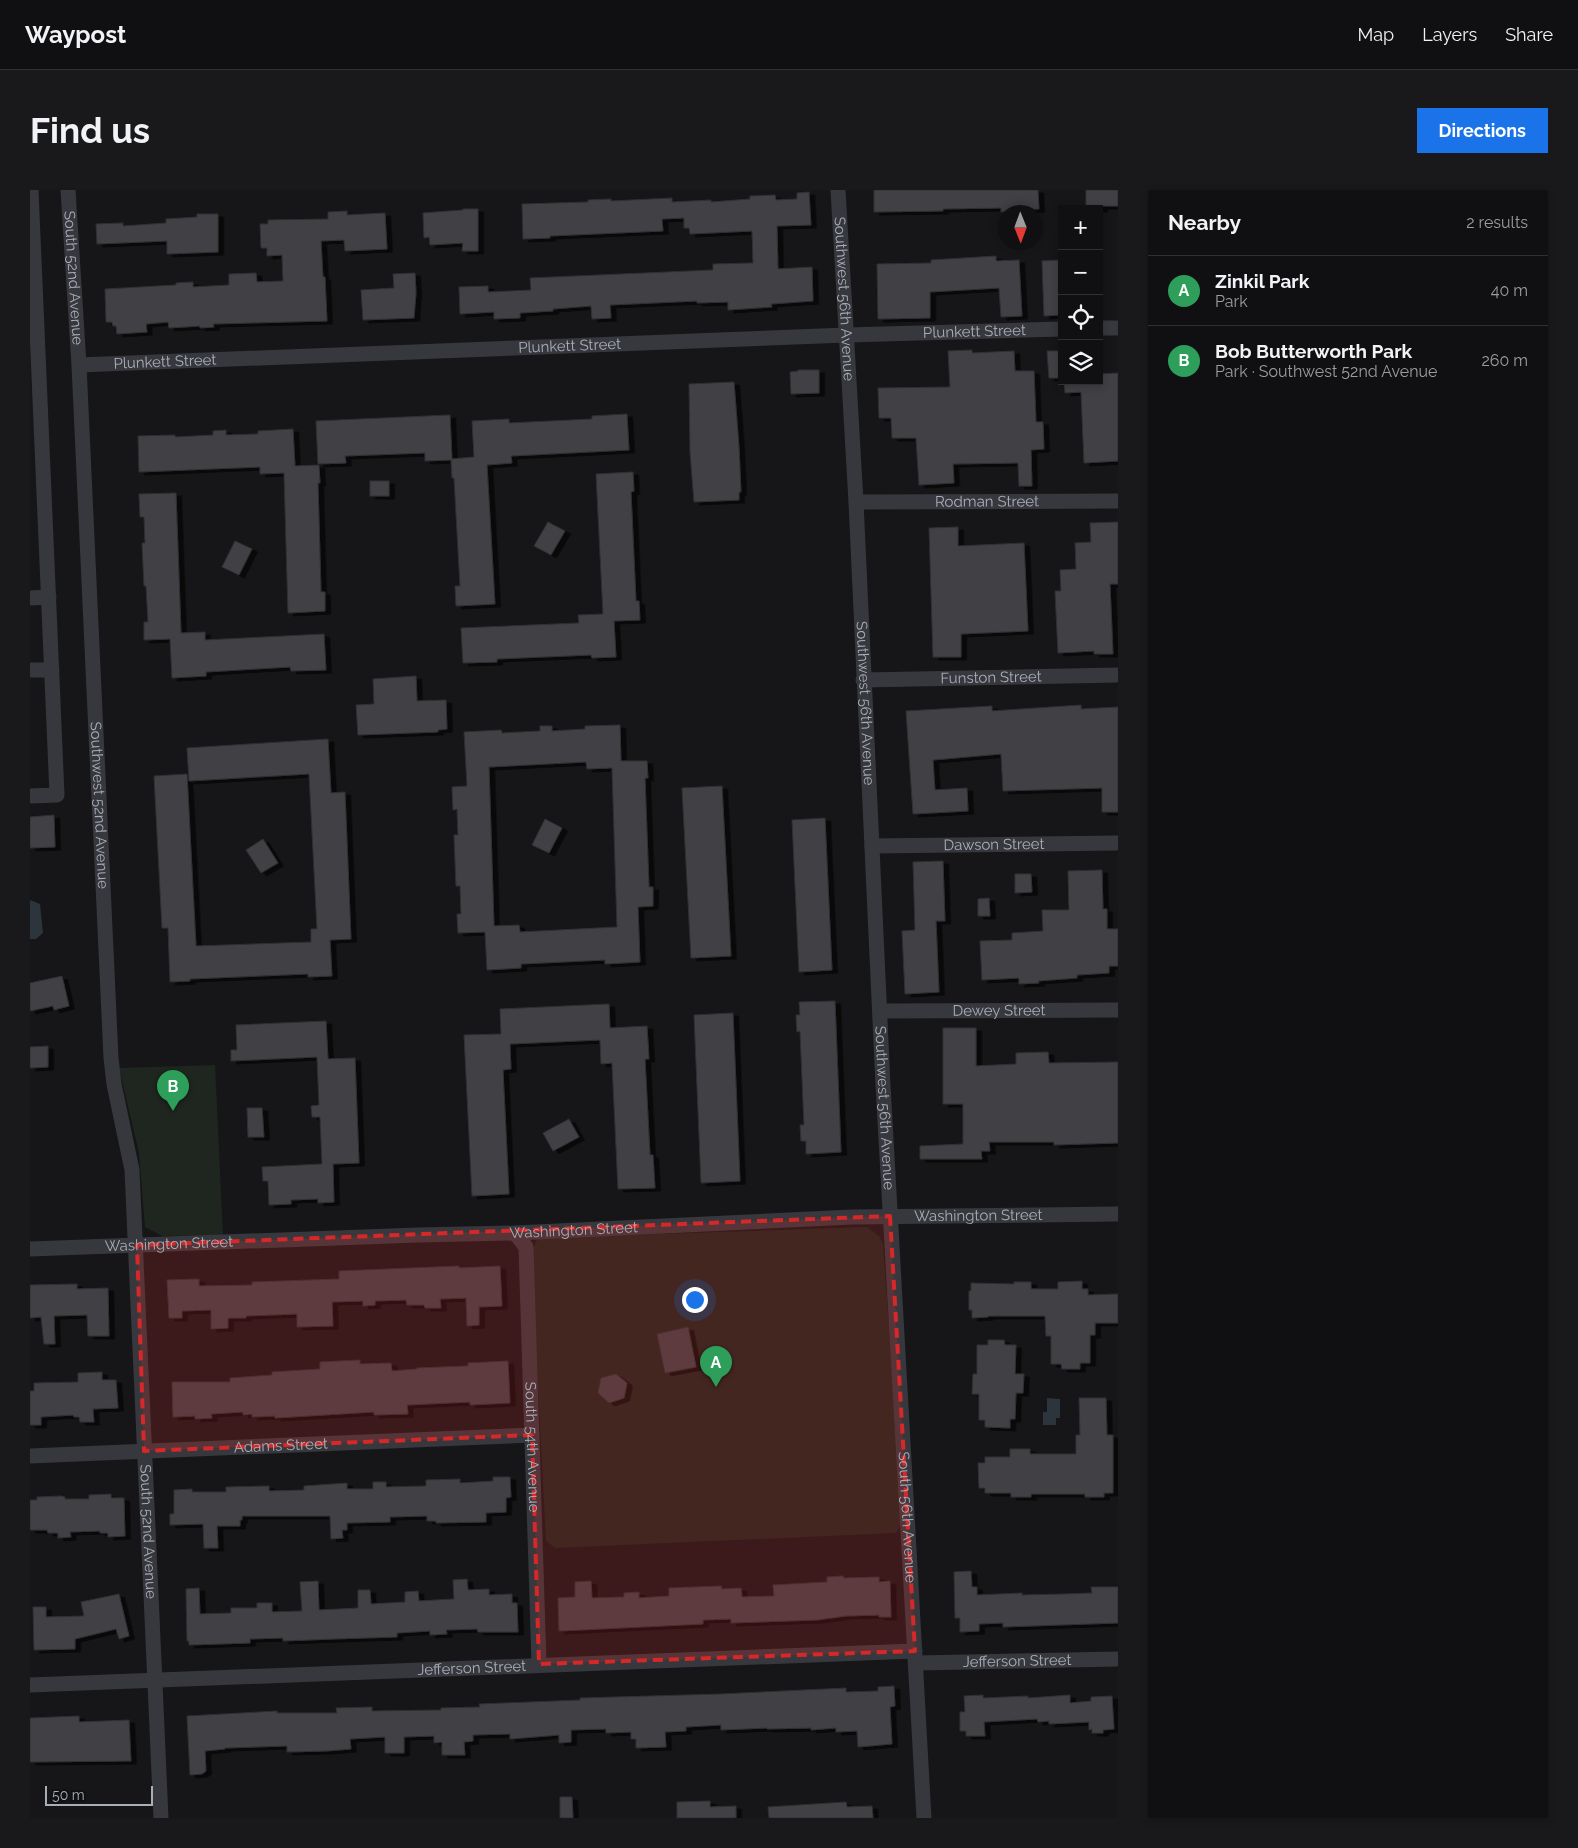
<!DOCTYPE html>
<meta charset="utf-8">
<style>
:root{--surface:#101012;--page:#19191b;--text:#f1f3f6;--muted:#9c9d9f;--line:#303032;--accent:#1a73e8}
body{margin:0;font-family:Raleway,sans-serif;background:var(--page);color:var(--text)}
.controls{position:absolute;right:15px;top:15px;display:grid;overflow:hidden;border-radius:0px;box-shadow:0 2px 8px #0003}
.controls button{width:45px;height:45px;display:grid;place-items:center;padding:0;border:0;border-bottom:1px solid var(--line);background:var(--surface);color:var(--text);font:25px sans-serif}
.compass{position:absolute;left:968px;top:15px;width:45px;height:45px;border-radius:50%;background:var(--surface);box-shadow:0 2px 8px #0003;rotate:179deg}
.scale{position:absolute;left:15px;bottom:12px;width:108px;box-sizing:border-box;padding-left:5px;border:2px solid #a8adb8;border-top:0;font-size:14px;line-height:18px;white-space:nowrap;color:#a8adb8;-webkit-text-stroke:4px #111113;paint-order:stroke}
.you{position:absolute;left:664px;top:1109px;width:18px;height:18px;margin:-12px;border:4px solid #fff;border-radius:50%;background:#1a73e8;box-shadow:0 0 0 8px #1a73e833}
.badge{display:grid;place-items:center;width:32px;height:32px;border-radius:50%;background:var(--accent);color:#fff;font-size:16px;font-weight:700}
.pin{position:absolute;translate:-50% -41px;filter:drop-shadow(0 1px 2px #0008)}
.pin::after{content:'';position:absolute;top:26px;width:18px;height:15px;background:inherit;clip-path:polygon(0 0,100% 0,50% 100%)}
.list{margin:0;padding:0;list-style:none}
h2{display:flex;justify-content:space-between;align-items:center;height:65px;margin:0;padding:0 20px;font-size:21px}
h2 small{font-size:16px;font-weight:400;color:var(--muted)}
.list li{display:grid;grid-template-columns:32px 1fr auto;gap:15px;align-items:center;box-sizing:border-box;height:70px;padding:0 20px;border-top:1px solid var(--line)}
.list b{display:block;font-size:19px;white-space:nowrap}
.list p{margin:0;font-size:16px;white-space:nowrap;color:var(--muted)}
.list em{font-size:16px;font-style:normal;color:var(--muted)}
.icon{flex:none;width:28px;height:28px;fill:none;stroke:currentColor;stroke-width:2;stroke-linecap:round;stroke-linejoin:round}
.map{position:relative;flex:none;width:1088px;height:1628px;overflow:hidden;border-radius:0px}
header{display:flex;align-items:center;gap:30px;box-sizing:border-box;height:70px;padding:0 25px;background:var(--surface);border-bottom:1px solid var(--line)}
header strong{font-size:24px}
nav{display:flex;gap:28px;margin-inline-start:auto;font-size:18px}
.intro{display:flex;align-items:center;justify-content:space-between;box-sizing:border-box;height:120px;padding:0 30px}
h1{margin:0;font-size:35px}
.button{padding:12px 22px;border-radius:0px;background:var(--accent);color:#fff;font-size:18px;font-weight:700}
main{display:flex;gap:30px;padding:0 30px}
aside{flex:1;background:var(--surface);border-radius:0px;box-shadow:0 2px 8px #0003}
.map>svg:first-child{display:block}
</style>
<header>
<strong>Waypost</strong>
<nav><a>Map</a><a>Layers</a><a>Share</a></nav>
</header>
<div class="intro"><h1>Find us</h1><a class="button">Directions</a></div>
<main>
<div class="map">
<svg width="1088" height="1628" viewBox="0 0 1088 1628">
<defs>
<filter id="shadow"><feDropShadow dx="5.5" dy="3" stdDeviation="0" flood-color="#0009"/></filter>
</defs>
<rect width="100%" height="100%" fill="#161618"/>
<g fill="#1e261f">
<polygon points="185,875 193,1045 132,1046 115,1037 109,963 89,878"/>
<polygon points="837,1037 849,1046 853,1054 873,1331 866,1343 525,1358 516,1351 501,1062 508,1048"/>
</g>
<g fill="#2c353c">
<polygon points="0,710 10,714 13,743 6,749 0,749"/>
<polygon points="1017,1208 1030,1209 1030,1228 1026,1228 1026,1235 1013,1235 1013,1222 1017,1222"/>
</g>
<g fill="#404145" stroke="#303034" fill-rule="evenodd" filter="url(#shadow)">
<polygon points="844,0 1008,0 1009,19 971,22 971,18 913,19 913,21 844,22"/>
<polygon points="1056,0 1088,0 1088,16 1072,16 1072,19 1056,19"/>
<polygon points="779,2 781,35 747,36 748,79 782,77 783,111 741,114 742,117 698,120 698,112 667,113 667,111 580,115 581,128 562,129 561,116 523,119 523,121 490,123 490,128 464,129 464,122 430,124 429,97 458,96 458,102 501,100 500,88 683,80 683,74 723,73 722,41 660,44 659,38 654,38 654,28 632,29 633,41 520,46 520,48 493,49 492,14 558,12 558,10 581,9 581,11 642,8 642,12 681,10 681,12 720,9 720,6 745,5 746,10 767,9 767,3"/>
<polygon points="433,19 448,19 448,61 432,61 433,53 400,55 399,47 394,48 393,23 433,20"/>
<polygon points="317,21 317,25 355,23 357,59 315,61 314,50 291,51 293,87 295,87 297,131 183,134 184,137 170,138 170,136 139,138 138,132 116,134 117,142 87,144 86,136 83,136 82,132 76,132 75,99 146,95 146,93 163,92 163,97 199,95 199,84 226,83 227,92 253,91 252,65 237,66 237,58 231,58 230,34 238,34 238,30 298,29 298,22"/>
<polygon points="167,24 188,24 188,62 137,64 137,51 67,54 66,34 93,33 93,36 136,33 136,29 167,27"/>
<polygon points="966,66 966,71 989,70 992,126 971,127 969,98 900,102 900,128 848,129 847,74 901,73 901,70"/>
<polygon points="1031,70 1032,125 1014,126 1012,71"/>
<polygon points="385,83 386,103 384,128 333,130 331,100 364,98 363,84"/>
<polygon points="942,160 942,163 984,161 985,181 1004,181 1006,232 1013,232 1014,259 1001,260 1002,296 989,296 988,273 923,274 924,293 889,295 886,248 862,248 861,228 849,228 848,198 920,197 918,161"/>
<polygon points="1017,161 1032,161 1032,188 1019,188"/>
<polygon points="768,180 789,180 789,203 761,204 760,182 768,181"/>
<polygon points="1088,183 1088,271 1054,273 1051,202 1035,203 1034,191 1069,191 1069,184"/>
<polygon points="704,192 709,257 711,302 709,302 709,310 664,312 660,262 659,194"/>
<polygon points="597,224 599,260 481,266 482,273 457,275 465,414 426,416 425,396 430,396 424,288 422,288 421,270 395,271 395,263 315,266 316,273 288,274 286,231 420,225 422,269 444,267 442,231 479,229 479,233 562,229 562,226"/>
<polygon points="263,239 265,276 289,275 290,293 288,293 291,402 295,402 295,421 258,423 254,283 230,284 230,277 109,282 108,246 145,245 145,247 183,245 183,241 196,240 196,245 228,244 228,241"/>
<polygon points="603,282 604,301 601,302 606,411 609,411 610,430 584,431 586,467 562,468 561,465 467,469 467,472 433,473 431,438 549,433 548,425 573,424 566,284"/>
<rect x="340" y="291" width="19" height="15"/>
<polygon points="146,303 151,443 175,442 175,450 294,444 296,480 261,481 260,477 176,482 176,486 142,488 140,449 114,450 114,432 118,432 116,396 114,396 112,353 115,353 114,327 110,327 109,304"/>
<polygon points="518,332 535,341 521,365 504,356"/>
<polygon points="1088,332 1088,394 1080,394 1083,464 1064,464 1064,461 1028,463 1025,401 1031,401 1030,380 1046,379 1045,353 1061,352 1060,333"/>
<polygon points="928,337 928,356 994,353 998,441 931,444 931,467 903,467 899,338"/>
<polygon points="205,351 222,359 209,385 192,377"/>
<polygon points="386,486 387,511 416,510 417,539 408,540 408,542 328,545 326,515 344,514 343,489"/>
<polygon points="1051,515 1051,519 1088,517 1088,622 1072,622 1072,598 973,601 971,564 903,570 905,600 937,598 938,621 883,624 876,521 962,516 962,521"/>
<path d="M590 535 591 571H617L618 588H615L619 697H623V716L608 717 610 772 575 774V770L491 774V778L457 780 455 742 428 743 427 724H431L430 696H426L424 645H428L427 619 423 620 422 597 437 596 434 542 471 540 472 543 510 541V536H522V541L555 539V536ZM556 572 557 579 582 578 587 737 490 742 489 735 464 736 459 577Z"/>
<polygon points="298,549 301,603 315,602 321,749 300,750 302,786 278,787 278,784 160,789 160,791 140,792 138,738 132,738 124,586 157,584 166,756 281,752 281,739 287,739 279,584 159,591 157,558"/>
<polygon points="692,596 701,766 661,768 652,598"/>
<polygon points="24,625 25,657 0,658 0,627"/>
<polygon points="795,628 802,780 769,782 762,630"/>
<polygon points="515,629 532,638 519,663 502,655"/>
<polygon points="233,649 248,673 231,683 216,660"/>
<polygon points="913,671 915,731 906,731 909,802 875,804 872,741 885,740 883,672"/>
<polygon points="1072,680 1073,719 1077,719 1077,739 1088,739 1088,776 1079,776 1079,783 1047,785 1047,788 1008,791 1009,793 989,794 989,788 952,790 950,751 982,750 982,743 1013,741 1012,720 1039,720 1038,681"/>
<polygon points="985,684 1001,684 1002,702 985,703"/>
<polygon points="959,708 960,726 948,726 948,709"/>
<polygon points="32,786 39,816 24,820 23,816 0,821 0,793"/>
<polygon points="805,811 811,962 776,964 776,951 771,951 770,935 774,935 770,841 767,842 766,825 770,825 769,812"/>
<polygon points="579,814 580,838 617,836 619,869 615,869 620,965 623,965 625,998 588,999 582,873 571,874 570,850 480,854 481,879 473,880 479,1004 442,1006 434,845 471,844 470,819"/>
<polygon points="703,823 710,991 671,993 664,825"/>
<polygon points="296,831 298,869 325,868 329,973 303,974 304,1012 288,1013 288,1009 261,1010 261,1014 239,1015 238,991 233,991 232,977 292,974 290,927 282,927 281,916 289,915 287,867 201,871 201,860 207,860 206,835"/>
<polygon points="913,838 946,838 946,876 986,874 986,863 1018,862 1019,873 1088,872 1088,953 1024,955 1024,952 959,952 960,961 951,961 952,969 890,969 890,956 933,954 933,914 913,914"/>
<polygon points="18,856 18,877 0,878 0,857"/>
<polygon points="217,918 232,918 234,947 218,947"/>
<polygon points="539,929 549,947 523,961 513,943"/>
<polygon points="429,1076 429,1078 470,1076 472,1116 449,1117 449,1135 437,1136 436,1108 410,1109 411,1118 395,1118 394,1115 377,1115 376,1110 345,1111 345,1115 333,1116 333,1111 302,1112 303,1136 267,1137 267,1124 216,1126 216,1128 198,1128 198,1138 181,1139 181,1120 152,1121 152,1128 139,1128 137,1090 169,1089 169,1096 222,1095 222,1092 309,1089 309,1081"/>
<polygon points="1052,1091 1052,1099 1058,1099 1058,1105 1088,1104 1088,1133 1065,1133 1065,1145 1060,1145 1060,1173 1050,1173 1050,1179 1032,1179 1031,1174 1021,1174 1021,1146 1016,1146 1015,1126 958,1126 958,1127 942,1128 942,1120 939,1120 939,1101 941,1101 941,1093 984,1094 984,1092 1001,1092 1001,1099 1028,1099 1028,1092"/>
<polygon points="47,1094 47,1099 78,1098 79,1146 58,1146 57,1125 24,1126 25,1154 14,1154 11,1127 0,1128 0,1095"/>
<polygon points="658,1137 666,1177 635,1183 627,1144"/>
<polygon points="958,1150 974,1150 975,1155 986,1155 985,1184 994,1184 993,1203 986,1203 985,1229 980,1229 980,1238 955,1237 955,1230 949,1230 949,1204 942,1204 943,1184 947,1184 947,1155 958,1155"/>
<polygon points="330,1170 330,1174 361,1173 362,1181 387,1179 387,1178 438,1176 438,1173 478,1171 480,1213 440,1215 440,1212 377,1215 378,1224 344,1225 344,1222 245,1228 245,1226 222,1227 222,1224 213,1225 213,1222 181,1224 182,1228 165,1229 165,1226 143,1227 142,1192 200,1192 200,1188 242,1185 242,1182 290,1179 290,1172"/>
<polygon points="72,1182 72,1190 86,1190 88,1218 63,1219 64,1232 50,1232 49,1227 44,1227 43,1225 11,1227 11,1235 0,1235 0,1201 4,1201 4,1193 48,1192 48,1183"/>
<polygon points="586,1184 597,1193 594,1208 579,1213 568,1203 571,1188"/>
<polygon points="1049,1208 1076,1208 1077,1245 1083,1245 1083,1303 1074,1303 1074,1307 1055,1307 1055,1304 1001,1304 1001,1307 981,1307 981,1303 955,1303 955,1298 949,1298 948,1273 955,1273 955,1267 980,1267 980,1259 1000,1259 1000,1264 1046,1264 1046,1245 1050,1245"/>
<polygon points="463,1287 480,1287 481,1307 476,1308 476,1322 456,1323 456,1332 406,1333 406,1331 397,1331 397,1326 360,1327 360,1332 317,1333 317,1340 312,1340 313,1348 301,1349 300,1326 212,1326 212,1330 210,1330 210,1336 187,1336 188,1358 174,1358 173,1334 140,1335 140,1324 144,1324 144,1300 162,1299 162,1302 196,1302 196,1297 239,1296 239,1301 274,1300 274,1296 317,1293 317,1299 343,1299 343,1292 356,1292 356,1297 396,1296 396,1290 430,1289 430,1293 463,1291"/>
<polygon points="81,1304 81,1308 94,1308 95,1346 78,1347 78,1343 70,1343 70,1341 40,1342 41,1347 28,1348 28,1343 18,1343 17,1340 0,1340 0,1310 7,1310 7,1307 31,1306 35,1307 35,1309 59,1309 59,1305"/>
<polygon points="941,1381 942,1397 947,1397 947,1405 992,1403 992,1405 1035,1404 1062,1403 1061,1397 1088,1397 1088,1433 973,1437 973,1433 949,1434 949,1441 930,1442 930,1428 925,1428 924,1382"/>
<polygon points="813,1386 814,1388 849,1387 849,1392 860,1391 861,1427 849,1427 849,1425 816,1426 787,1430 701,1433 701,1429 673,1430 673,1434 529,1441 528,1408 545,1407 545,1392 561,1391 562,1408 594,1407 594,1403 609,1402 609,1408 639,1406 639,1398 691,1396 692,1399 711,1398 712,1407 744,1406 743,1395 797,1392 797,1387"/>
<polygon points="437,1389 438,1400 459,1399 459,1405 482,1404 482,1413 487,1413 488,1442 448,1442 447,1439 416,1440 417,1444 400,1445 400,1441 367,1443 367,1447 304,1449 253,1451 253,1448 220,1449 220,1453 159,1455 159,1451 157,1451 156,1399 169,1398 170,1424 201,1423 201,1418 227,1418 227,1413 242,1413 242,1422 272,1421 270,1392 288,1391 289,1420 328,1418 328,1400 340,1400 341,1414 375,1412 375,1402 388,1401 389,1411 424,1409 423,1390"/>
<polygon points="89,1404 99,1446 89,1449 86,1439 45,1449 45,1459 4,1460 3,1417 16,1417 16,1427 54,1426 51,1412"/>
<polygon points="864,1496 865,1516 860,1517 862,1554 828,1557 827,1541 806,1542 806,1538 781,1540 781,1538 737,1539 737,1538 691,1540 691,1535 656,1537 656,1541 635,1542 636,1557 606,1558 606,1549 601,1549 601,1542 576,1543 576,1539 541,1540 541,1552 529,1553 529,1545 480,1549 480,1544 443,1545 443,1551 434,1552 435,1565 412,1565 412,1552 404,1553 404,1546 374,1547 374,1563 355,1563 355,1547 320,1549 321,1559 297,1561 257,1562 257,1556 195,1558 195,1559 175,1561 176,1581 172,1584 160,1585 157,1526 247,1521 247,1523 307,1523 306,1518 342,1517 342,1521 411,1520 411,1518 450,1517 449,1514 550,1510 550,1508 691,1504 816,1498 816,1502 848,1501 848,1497"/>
<polygon points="953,1505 953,1508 998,1506 998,1508 1040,1505 1040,1513 1061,1511 1061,1507 1082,1506 1084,1539 1073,1540 1073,1543 1062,1543 1062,1539 1059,1540 1059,1532 1019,1534 1019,1531 1008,1532 1007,1529 954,1532 955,1546 936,1546 936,1541 930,1541 930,1522 935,1522 934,1506"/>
<polygon points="49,1526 49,1532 99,1530 101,1571 0,1572 0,1528"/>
<polygon points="530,1607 542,1607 543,1628 530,1628"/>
<polygon points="680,1611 680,1617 706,1616 706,1628 647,1628 647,1612"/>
<polygon points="816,1612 817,1617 842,1616 843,1628 739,1628 738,1617"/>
</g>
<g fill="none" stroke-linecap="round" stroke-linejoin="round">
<g stroke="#37383d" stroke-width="15">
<path id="s1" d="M38 0 49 175 81 868 84 894 102 980 131 1628"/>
<path id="s2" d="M808 0 826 312 853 895 894 1628"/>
<polyline points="1069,138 1088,138"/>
<path id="s3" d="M49 175 817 145 1032 139"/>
<path id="s4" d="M826 312 1088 311"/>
<polyline points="0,408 19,407"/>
<polyline points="0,480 22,480"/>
<path id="s5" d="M833 490 1088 485"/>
<polyline points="0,606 27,605 1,0"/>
<path id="s6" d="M842 656 1088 653"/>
<path id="s7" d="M850 821 1088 820"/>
<path id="s8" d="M485 1043 496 1057 509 1474"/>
<path id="s9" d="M0 1059 388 1045 485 1043 822 1027 1088 1024"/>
<path id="s10" d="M0 1266 502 1245"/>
<path id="s11" d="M886 1473 1088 1469"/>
<path id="s12" d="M0 1495 885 1461"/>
</g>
</g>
<path fill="#d62828" fill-opacity="0.2" stroke="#d62828" stroke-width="4" stroke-dasharray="10 6" stroke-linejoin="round" d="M860 1026 885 1461 509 1474 502 1245 114 1261 107 1055Z"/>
<g text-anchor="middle" stroke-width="4" stroke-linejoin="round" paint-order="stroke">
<g font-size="15" fill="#a8adb8" stroke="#111113">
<text dy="5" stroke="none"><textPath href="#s1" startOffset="88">South 52nd Avenue</textPath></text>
<text dy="5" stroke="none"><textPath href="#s2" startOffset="109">Southwest 56th Avenue</textPath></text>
<text dy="5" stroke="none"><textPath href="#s3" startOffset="896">Plunkett Street</textPath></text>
<text dy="5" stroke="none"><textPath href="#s3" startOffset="491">Plunkett Street</textPath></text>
<text dy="5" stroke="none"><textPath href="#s3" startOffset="86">Plunkett Street</textPath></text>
<text dy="5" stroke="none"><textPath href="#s4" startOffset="131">Rodman Street</textPath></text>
<text dy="5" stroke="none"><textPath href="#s5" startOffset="128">Funston Street</textPath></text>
<text dy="5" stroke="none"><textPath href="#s2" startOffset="514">Southwest 56th Avenue</textPath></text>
<text dy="5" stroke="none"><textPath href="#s1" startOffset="616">Southwest 52nd Avenue</textPath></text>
<text dy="5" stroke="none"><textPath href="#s6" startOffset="122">Dawson Street</textPath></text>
<text dy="5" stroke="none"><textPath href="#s7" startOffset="119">Dewey Street</textPath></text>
<text dy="5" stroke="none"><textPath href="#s2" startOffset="919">Southwest 56th Avenue</textPath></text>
<text dy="5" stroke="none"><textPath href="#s9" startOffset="949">Washington Street</textPath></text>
<text dy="5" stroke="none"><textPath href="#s9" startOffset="544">Washington Street</textPath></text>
<text dy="5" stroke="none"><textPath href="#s9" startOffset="139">Washington Street</textPath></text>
<text dy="5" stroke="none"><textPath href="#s10" startOffset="251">Adams Street</textPath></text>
<text dy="5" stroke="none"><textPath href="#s8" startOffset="218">South 54th Avenue</textPath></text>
<text dy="5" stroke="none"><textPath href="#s2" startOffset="1329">South 56th Avenue</textPath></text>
<text dy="5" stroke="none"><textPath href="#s1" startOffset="1345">South 52nd Avenue</textPath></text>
<text dy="5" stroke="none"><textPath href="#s11" startOffset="101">Jefferson Street</textPath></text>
<text dy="5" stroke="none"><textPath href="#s12" startOffset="442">Jefferson Street</textPath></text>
</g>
</g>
</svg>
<div class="controls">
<button>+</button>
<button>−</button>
<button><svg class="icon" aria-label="locate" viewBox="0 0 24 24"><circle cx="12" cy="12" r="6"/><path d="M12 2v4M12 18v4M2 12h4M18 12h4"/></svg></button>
<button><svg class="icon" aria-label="layers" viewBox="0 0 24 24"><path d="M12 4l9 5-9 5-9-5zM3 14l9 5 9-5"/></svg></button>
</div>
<svg class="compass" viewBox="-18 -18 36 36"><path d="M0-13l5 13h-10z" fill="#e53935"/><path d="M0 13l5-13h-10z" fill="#9c9d9f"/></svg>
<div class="scale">50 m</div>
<div class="you"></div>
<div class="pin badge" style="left:686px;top:1197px;background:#2e9e5b">A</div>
<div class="pin badge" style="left:143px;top:921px;background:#2e9e5b">B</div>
</div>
<aside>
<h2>Nearby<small>2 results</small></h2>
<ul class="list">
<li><span class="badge" style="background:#2e9e5b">A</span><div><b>Zinkil Park</b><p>Park</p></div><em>40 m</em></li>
<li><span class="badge" style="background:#2e9e5b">B</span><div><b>Bob Butterworth Park</b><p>Park · Southwest 52nd Avenue</p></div><em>260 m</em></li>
</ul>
</aside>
</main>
